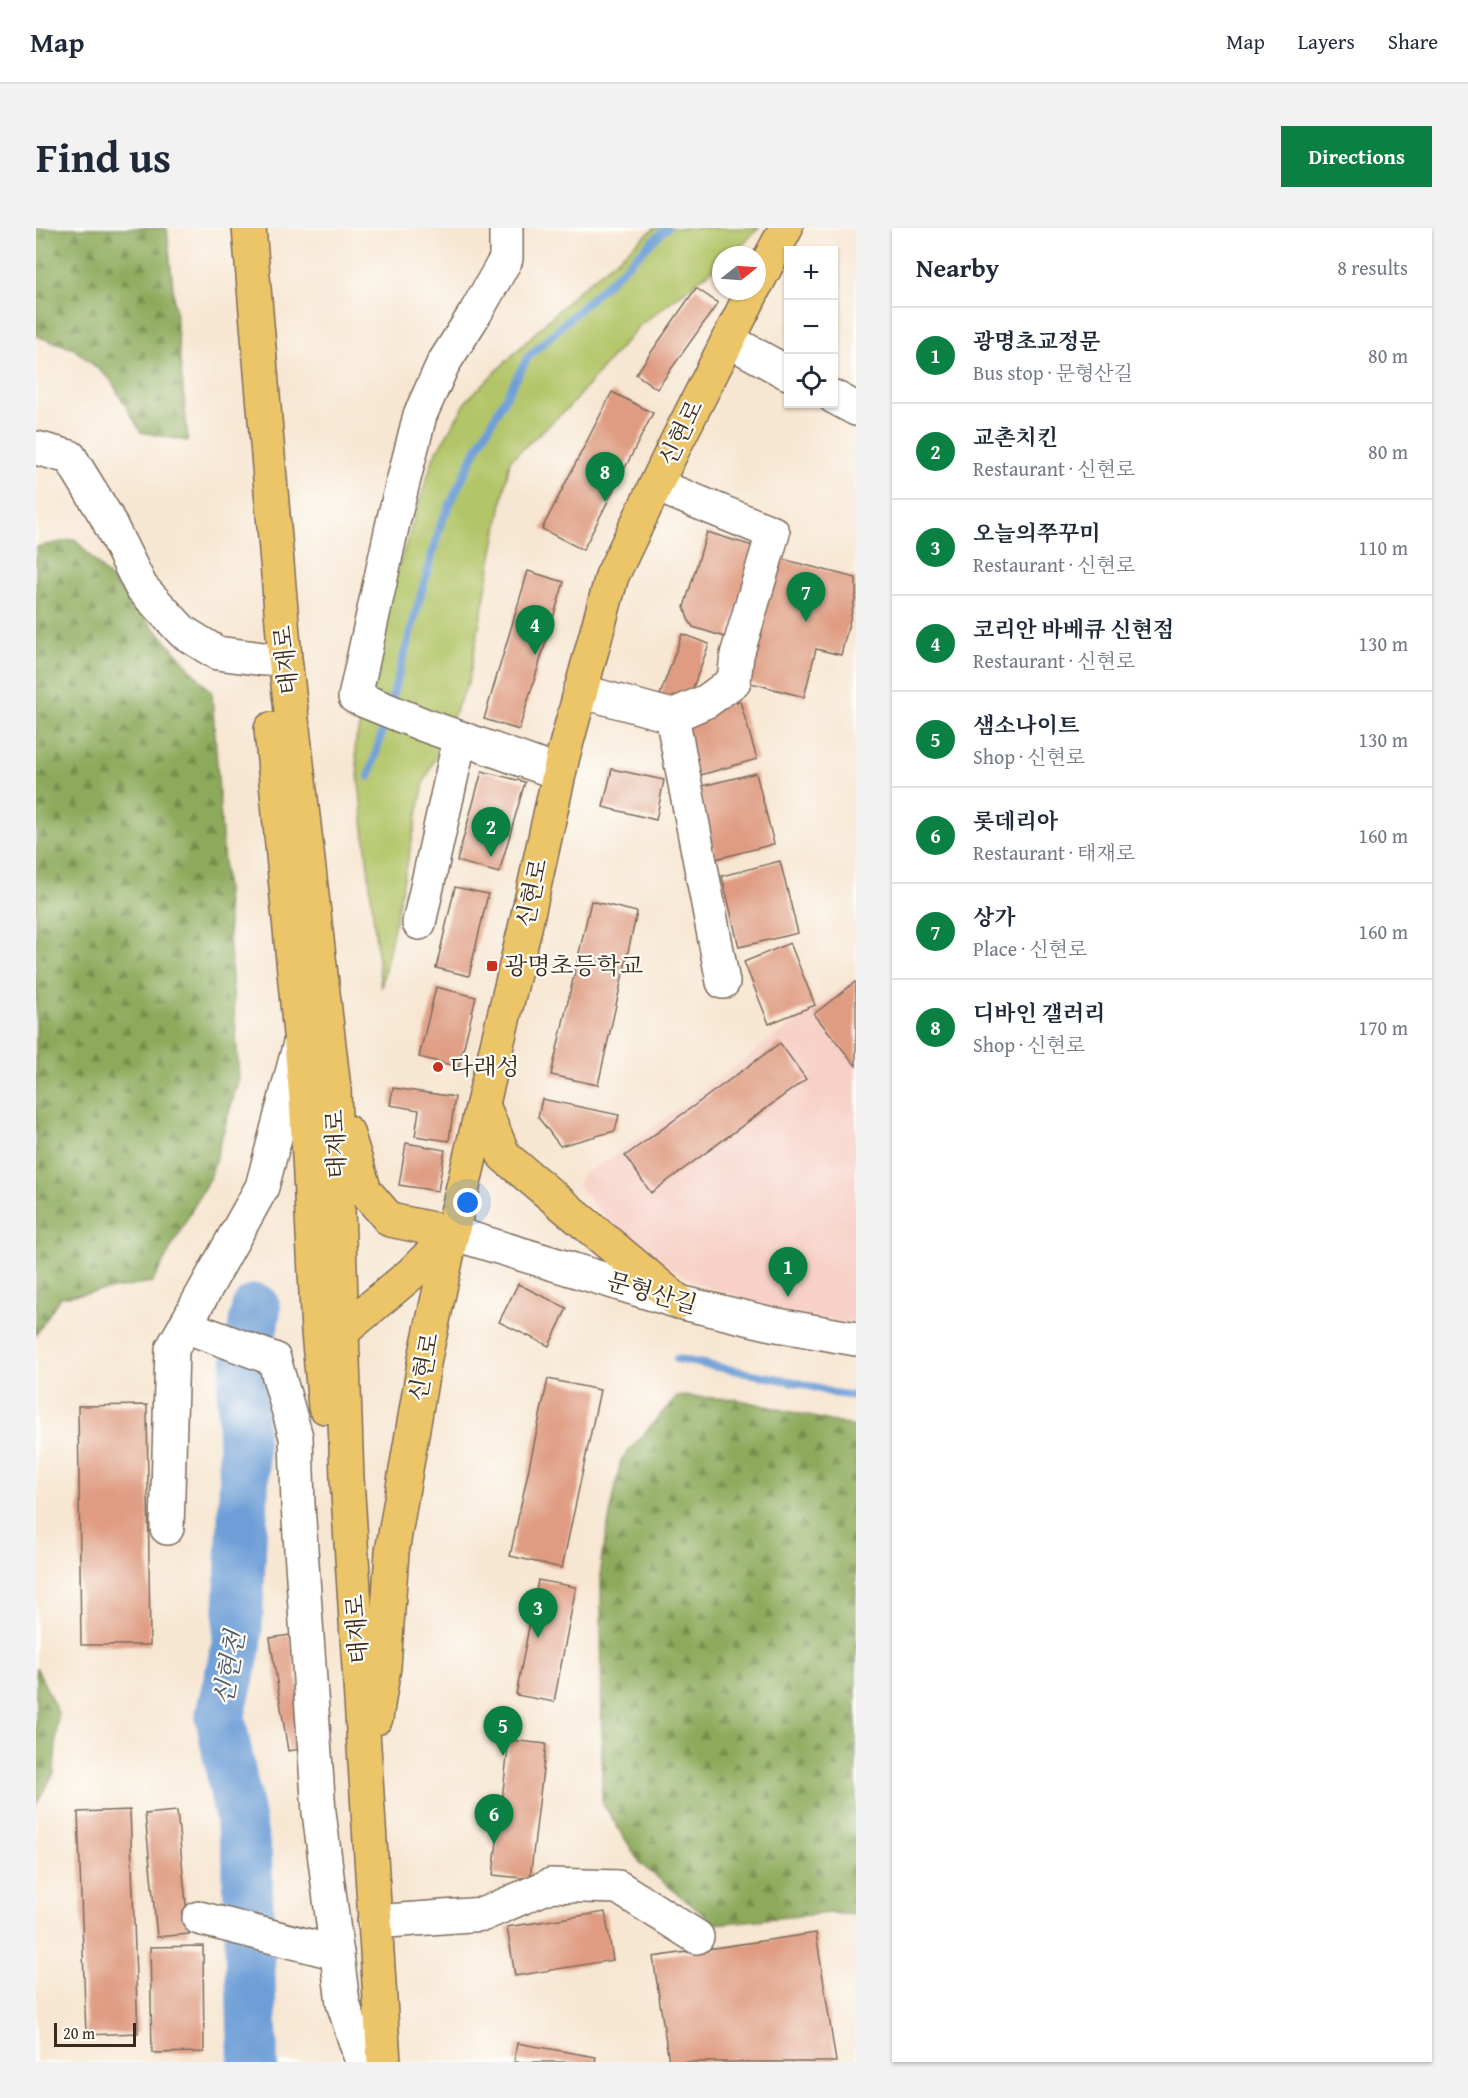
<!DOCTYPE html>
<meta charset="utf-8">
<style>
:root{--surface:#fff;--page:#f2f2f3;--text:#1f2937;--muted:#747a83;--line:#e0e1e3;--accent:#0b8043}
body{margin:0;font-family:"Gentium Book Plus","Noto Serif KR",serif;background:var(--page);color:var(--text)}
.controls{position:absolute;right:18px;top:18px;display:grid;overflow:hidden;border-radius:0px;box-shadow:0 2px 4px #0004}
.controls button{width:54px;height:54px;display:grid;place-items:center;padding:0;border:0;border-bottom:2px solid var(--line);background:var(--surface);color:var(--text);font:30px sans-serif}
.compass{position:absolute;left:676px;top:18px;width:54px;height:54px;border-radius:50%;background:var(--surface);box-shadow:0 2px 4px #0004;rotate:73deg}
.scale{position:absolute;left:18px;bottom:15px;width:82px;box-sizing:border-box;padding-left:6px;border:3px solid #3b2a1e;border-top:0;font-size:16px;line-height:21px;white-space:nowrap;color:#3b2a1e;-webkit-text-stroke:4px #fdfcf7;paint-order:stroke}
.you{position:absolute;left:432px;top:975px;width:21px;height:21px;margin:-15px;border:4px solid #fff;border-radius:50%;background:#1a73e8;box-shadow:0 0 0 9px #1a73e833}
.badge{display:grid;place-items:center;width:39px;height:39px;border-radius:50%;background:var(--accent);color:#fff;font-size:20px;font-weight:700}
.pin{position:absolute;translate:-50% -50px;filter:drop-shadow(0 2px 3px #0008)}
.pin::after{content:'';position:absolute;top:32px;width:21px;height:18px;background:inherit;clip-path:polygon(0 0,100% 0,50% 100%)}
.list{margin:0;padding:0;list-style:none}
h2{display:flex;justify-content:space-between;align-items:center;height:78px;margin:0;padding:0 24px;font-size:26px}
h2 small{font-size:20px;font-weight:400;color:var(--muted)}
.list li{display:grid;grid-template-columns:39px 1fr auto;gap:18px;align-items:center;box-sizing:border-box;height:96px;padding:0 24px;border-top:2px solid var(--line)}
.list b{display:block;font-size:22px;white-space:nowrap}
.list p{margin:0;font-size:20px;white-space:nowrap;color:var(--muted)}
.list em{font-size:20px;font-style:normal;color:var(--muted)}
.icon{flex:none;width:33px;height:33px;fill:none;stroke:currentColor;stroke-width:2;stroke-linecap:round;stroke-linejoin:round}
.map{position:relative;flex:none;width:820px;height:1834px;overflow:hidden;border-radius:0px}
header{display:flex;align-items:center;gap:36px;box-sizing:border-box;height:84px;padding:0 30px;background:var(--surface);border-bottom:2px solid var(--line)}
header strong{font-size:28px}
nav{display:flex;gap:33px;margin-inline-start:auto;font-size:21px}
.intro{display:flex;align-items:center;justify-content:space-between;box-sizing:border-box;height:144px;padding:0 36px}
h1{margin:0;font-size:42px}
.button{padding:15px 27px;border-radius:0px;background:var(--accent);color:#fff;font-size:21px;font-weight:700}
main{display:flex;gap:36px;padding:0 36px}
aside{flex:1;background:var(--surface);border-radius:0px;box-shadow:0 2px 4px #0004}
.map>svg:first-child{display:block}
</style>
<header>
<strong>Map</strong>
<nav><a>Map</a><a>Layers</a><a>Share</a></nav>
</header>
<div class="intro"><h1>Find us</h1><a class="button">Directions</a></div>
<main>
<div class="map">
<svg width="820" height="1834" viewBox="0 0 820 1834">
<defs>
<pattern id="forest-firs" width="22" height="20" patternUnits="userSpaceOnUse" patternTransform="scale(1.5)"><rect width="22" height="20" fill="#8daa5c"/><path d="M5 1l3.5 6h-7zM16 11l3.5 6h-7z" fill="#748b4b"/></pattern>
</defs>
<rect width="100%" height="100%" fill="#fdfcf7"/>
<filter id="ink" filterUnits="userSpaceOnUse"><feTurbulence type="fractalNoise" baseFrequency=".0167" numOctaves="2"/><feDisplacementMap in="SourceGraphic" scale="12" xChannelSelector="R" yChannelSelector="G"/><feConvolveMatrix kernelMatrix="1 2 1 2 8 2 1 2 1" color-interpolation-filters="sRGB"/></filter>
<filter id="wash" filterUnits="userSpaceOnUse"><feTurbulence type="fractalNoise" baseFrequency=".008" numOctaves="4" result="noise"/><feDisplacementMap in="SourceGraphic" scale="24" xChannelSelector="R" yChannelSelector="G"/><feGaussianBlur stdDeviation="1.35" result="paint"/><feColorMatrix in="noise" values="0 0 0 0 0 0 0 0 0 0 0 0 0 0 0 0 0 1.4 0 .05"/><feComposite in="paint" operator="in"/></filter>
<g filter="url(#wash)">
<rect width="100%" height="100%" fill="#f7e6d1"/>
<polygon fill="#f7d1c7" points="820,749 820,1098 749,1085 660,1055 583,1008 542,957 547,945 573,932"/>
<polygon fill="#b2c568" stroke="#767843" stroke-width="1.5" points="619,0 723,0 695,27 685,27 685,35 603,98 533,179 474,232 433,452 388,555 345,760 319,517 350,378 398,228 432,171 543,62"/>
<g fill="url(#forest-firs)" stroke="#646a3d" stroke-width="1.5">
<polygon points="0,0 131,0 152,213 105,204 74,151 37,120 0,108"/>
<polygon points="39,311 176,465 203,850 175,947 116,1055 24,1069 0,1107 0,319"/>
<polygon points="641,1168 700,1171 820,1199 820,1687 793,1685 679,1696 605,1636 566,1574 565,1333 585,1232"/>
<polygon points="0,1439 22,1485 18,1545 0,1576"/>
</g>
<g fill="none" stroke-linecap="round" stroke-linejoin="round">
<g stroke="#6d9ed7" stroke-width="8">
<polyline points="354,477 405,295 437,228 492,129 631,0"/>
<polyline points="333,549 350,490"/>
<polyline points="641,1131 763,1155 797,1165 820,1168"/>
</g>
<polyline stroke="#6d9ed7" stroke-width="50" points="217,1834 211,1627 184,1488 201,1415 208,1253 206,1164 220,1081"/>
</g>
<g id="blocks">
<g fill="#df9c82">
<polygon points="660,60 682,75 621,161 600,146"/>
<polygon points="576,164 617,185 547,322 506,301"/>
<polygon points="671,304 720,319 692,410 657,399 652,391 648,379"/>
<polygon points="742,330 820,350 820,367 805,427 780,421 768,469 711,454"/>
<polygon points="492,343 528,354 483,502 448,491"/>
<polygon points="646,406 673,416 651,476 624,467"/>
<polygon points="704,473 721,531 661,548 644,491"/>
<polygon points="576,541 628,552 620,592 567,579"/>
<polygon points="446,543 489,554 463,645 421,633"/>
<polygon points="720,545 738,616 680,631 662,559"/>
<polygon points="744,633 762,705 703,719 686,648"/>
<polygon points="419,659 452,666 433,748 400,740"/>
<polygon points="555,673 601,684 562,857 515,847"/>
<polygon points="754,715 779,777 733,796 708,734"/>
<polygon points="819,754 820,755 820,838 778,786"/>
<polygon points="400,759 440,769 423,839 383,829"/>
<polygon points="744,815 770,851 615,965 589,928"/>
<polygon points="357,860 419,869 413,913 379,908 383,882 354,877"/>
<polygon points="506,871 583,887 579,903 524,918 502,889"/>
<polygon points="370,915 409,922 402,963 363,957"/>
<polygon points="482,1056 531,1080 513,1118 463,1094"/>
<polygon points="512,1151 564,1162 526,1340 474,1328"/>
<polygon points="111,1177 114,1417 45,1417 42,1178"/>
<polygon points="502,1352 540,1359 518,1474 480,1467"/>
<polygon points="254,1407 272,1520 252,1523 234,1410"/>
<polygon points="473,1512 510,1516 494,1651 457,1647"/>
<polygon points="94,1582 102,1805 50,1807 42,1584"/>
<polygon points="141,1583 153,1706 121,1709 109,1586"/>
<polygon points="569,1684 577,1732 479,1748 471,1699"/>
<polygon points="780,1705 800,1834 633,1834 617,1729"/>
<polygon points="167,1718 168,1824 116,1825 114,1719"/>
<polygon points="481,1815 560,1829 559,1834 478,1834"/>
</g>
</g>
</g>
<g filter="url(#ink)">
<use href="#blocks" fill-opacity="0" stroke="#7d6c5d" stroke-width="1.5"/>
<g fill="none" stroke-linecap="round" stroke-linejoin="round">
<defs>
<g id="minor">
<polyline points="470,0 470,31 440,84 407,136 384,187 358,290 319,469 388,497 523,545"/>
<polyline points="692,112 752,145"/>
<polyline points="798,169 820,181"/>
<polyline points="0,220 34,229 70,288 105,359 147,404 181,425 228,431"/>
<polyline points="620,257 737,305 701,427 698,453 671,473 636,488"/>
<polyline points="544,463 636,488 687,754"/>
<polyline points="383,695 424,510"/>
<polyline points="416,1005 643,1074 736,1096 820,1111"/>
<polyline points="149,1098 226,959 264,815"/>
<polyline points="131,1300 136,1121 149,1098 238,1131 260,1209 262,1277 283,1584 307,1775 326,1834"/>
<polyline points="163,1690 301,1725"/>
<polyline points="338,1694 448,1686 515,1657 582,1659 661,1709"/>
</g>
<g id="major">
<polyline points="213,0 249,430 298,861 311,1251 348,1834"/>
<polyline points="721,55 750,0"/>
<polyline points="235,501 270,870 282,1104 289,1179"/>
<polyline points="447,877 468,928 643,1074"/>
<polyline points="311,904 329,963 354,992 416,1005"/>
<polyline points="290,1103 307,1103 376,1045 416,1005"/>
<polyline points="340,1490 348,1439 356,1324 389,1130 416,1005 489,700 527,528 576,348 640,215 717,63"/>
</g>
</defs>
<use href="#minor" stroke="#7d6c5d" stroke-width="36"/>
<use href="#major" stroke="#7d6c5d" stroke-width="36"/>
<use href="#minor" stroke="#fff" stroke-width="33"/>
<use href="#major" stroke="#edc569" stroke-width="33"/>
</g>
</g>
<g fill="#c8321e" stroke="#fdfcf7" stroke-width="2">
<rect x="450" y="732" width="12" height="12" rx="3"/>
<circle cx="402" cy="839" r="6"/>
</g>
<g text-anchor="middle" stroke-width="4.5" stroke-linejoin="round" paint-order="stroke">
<g font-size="24" fill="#3b2a1e" stroke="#fdfcf7">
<text transform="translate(645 205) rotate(-64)" y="8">신현로</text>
<text transform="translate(250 432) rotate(-96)" y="8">태재로</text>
<text transform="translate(496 665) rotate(-78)" y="8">신현로</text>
<text transform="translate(300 916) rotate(-92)" y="8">태재로</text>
<text transform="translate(616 1065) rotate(16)" y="8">문형산길</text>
<text transform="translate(388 1139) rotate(-79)" y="8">신현로</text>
<text transform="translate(321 1401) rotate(-94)" y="8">태재로</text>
</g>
<g font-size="24" fill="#3b2a1e" stroke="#fdfcf7" text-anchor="start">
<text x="468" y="746">광명초등학교</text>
<text x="414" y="847">다래성</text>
</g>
<g font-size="26" font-style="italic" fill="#4f5868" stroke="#fdfcf7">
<text transform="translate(193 1440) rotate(-80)" y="9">신현천</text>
</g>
</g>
</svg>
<div class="controls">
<button>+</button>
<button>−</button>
<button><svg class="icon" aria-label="locate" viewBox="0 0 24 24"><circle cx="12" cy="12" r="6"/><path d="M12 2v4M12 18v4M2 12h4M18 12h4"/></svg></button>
</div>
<svg class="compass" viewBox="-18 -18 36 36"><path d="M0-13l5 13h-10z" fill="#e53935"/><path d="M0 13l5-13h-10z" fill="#747a83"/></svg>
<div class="scale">20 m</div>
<div class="you"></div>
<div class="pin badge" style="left:752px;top:1069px">1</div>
<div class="pin badge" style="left:455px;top:629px">2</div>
<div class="pin badge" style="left:502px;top:1410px">3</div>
<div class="pin badge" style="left:499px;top:427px">4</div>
<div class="pin badge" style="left:467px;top:1528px">5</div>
<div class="pin badge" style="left:458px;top:1616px">6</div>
<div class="pin badge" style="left:770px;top:394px">7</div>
<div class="pin badge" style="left:569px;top:274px">8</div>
</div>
<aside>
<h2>Nearby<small>8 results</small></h2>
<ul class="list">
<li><span class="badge">1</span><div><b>광명초교정문</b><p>Bus stop · 문형산길</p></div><em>80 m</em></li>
<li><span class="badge">2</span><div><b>교촌치킨</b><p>Restaurant · 신현로</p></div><em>80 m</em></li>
<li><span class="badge">3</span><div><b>오늘의쭈꾸미</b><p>Restaurant · 신현로</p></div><em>110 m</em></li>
<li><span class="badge">4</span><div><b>코리안 바베큐 신현점</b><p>Restaurant · 신현로</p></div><em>130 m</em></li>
<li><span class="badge">5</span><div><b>샘소나이트</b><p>Shop · 신현로</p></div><em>130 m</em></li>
<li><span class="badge">6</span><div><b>롯데리아</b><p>Restaurant · 태재로</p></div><em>160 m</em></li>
<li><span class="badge">7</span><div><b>상가</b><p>Place · 신현로</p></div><em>160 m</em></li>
<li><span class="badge">8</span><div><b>디바인 갤러리</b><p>Shop · 신현로</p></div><em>170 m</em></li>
</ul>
</aside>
</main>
